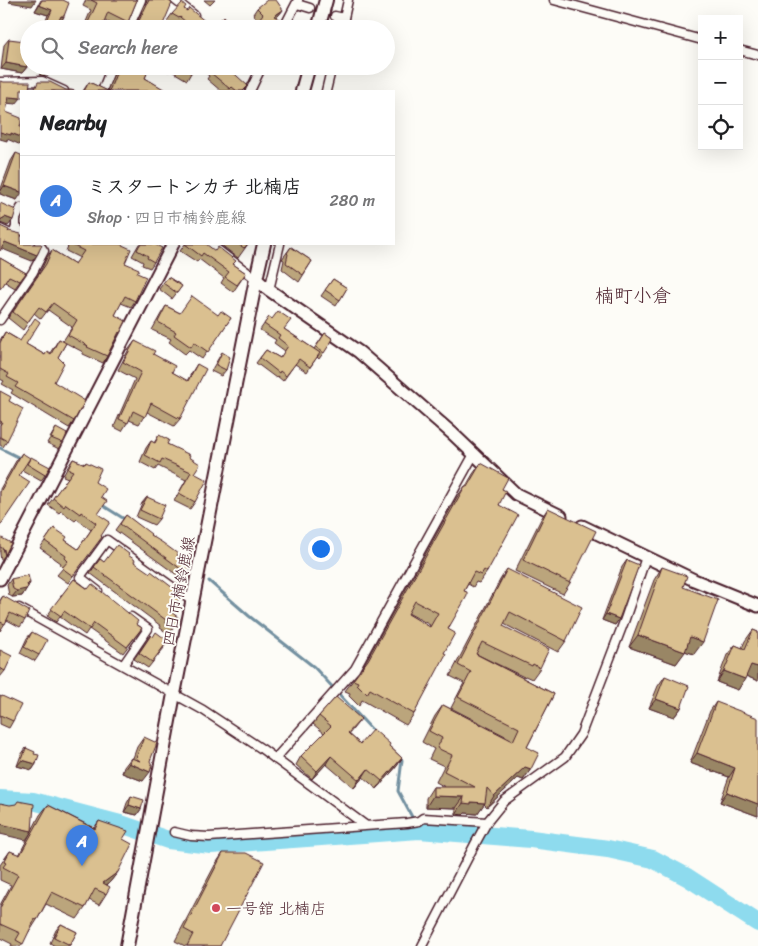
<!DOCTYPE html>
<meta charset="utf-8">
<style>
:root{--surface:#fff;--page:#f2f2f2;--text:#202124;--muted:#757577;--line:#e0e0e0;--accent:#0f766e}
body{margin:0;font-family:Sriracha,"Klee One",sans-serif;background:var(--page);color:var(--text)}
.controls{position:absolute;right:15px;top:15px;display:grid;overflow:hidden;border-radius:0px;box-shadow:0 5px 20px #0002}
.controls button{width:45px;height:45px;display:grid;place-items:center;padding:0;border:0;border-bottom:1px solid var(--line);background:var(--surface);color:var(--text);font:25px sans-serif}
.you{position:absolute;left:320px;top:548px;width:18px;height:18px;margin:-12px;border:4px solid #fff;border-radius:50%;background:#1a73e8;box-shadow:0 0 0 8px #1a73e833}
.badge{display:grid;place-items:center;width:32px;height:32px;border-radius:50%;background:var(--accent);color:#fff;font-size:16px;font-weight:700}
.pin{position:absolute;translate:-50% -41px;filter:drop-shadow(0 1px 2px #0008)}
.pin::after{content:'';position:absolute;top:26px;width:18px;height:15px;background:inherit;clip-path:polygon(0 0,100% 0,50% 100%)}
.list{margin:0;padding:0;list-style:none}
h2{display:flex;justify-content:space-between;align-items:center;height:65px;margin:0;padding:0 20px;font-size:21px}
h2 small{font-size:16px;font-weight:400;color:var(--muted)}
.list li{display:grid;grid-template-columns:32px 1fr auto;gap:15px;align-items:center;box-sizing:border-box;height:90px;padding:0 20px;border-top:1px solid var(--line)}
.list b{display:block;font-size:19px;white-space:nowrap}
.list p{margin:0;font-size:16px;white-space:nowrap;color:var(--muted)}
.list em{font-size:16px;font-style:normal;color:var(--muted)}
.icon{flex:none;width:28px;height:28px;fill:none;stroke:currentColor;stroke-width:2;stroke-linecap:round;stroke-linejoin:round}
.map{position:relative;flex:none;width:758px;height:946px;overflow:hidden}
.search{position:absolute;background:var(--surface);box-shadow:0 5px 20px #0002;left:20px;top:20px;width:375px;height:55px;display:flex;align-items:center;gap:12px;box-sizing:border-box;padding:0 18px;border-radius:28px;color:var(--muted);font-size:19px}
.panel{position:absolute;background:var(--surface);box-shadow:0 5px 20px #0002;left:20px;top:90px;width:375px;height:155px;border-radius:0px}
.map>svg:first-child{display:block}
</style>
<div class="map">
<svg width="758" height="946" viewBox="0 0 758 946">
<rect width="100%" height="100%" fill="#fdfcf7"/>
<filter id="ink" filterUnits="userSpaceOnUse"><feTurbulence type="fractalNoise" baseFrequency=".02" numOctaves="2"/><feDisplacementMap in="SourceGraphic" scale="10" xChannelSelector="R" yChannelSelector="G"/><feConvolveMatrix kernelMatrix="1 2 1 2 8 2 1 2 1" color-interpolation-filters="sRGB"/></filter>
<g filter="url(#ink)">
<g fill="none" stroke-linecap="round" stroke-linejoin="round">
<g stroke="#7390a0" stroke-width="3">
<polyline points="0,448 22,459"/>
<polyline points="102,505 126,520"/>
<polyline points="209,581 249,616 314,667 374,732"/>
<polyline points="400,758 402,760 398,791 419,830"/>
</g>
<polyline stroke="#8edbee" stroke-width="18" points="0,799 33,801 124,825 168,840 211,845 419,830 531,839 608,849 653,859 687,877 758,923"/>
<polyline stroke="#d9d0ce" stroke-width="8" stroke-dasharray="8 4" stroke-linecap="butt" points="310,8 335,16"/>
<defs>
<g id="street">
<polyline points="175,0 194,15"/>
<polyline points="554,0 702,40"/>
<polyline points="297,4 310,8"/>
<polyline points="335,16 344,18 348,0"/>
<polyline points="128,29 141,0"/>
<polyline points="283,29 298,0"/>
<polyline points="341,29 344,18"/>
<polyline points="739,50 758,55"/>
<polyline points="0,82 42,81 64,91"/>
<polyline points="102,91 112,66"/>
<polyline points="250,91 262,66"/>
<polyline points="326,91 332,66"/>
<polyline points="16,227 16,219 21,208"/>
<polyline points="0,229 13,235 16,227 21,231"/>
<polyline points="210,244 256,279"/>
<polyline points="269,290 280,244"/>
<polyline points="0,320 33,272 44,251 39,244"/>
<polyline points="98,591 80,577 107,540 192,601"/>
<polyline points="19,608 203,710 262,749 365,825"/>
<polyline points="124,664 148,629 131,617"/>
<polyline points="275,759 355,669 474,454"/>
<polyline points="174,832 191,836 209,837 407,823 419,821 423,818 487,822"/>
<polyline points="422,946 475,844 487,822 504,801 565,757 581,734 625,619 646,557"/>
</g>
<g id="secondary">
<polyline points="256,279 269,290 359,352 453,434 516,494 561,516"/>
<polyline points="582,526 694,580 758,606"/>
<polyline points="0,579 173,244"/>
</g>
<g id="primary">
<polyline points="318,29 326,0"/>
<polyline points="302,91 309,66"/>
<polyline points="127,946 174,694 256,279 264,244"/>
</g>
</defs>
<use href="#street" stroke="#4a1f2b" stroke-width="11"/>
<use href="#secondary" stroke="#4a1f2b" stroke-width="15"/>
<use href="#primary" stroke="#4a1f2b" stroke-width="16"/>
<use href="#street" stroke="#fdfcf7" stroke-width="8"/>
<use href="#secondary" stroke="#fdfcf7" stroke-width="11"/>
<use href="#primary" stroke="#fdfcf7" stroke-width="12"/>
</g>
<g fill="#bba57c" stroke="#4a1f2b" fill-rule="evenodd">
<polygon points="41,0 63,0 64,16 61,22 59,21 55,29 40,29 44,23 45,23 48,15 35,11"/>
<polygon points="86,0 137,0 128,22 123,29 105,21 101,29 83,29 91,10 83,6"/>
<polygon points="147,0 167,0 161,29 134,29"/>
<polygon points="204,0 215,0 210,5"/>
<polygon points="257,8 283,10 277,17 258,20 253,14"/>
<polygon points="184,9 213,28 216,27 220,20 229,21 223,29 182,29 176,23 175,25 167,21 172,14"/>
<polygon points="9,39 24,51 27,67 22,73 1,69 4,45"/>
<polygon points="117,66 150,66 145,78 166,91 83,91 89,82 107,91"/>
<polygon points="159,66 194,66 191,73 187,80 170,70 169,72"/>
<polygon points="198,66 226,66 244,91 221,91 207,79 209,76"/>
<polygon points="16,153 17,200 0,194 0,191 11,161"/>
<polygon points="69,244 120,244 125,263 137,273 135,301 131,307 121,303 115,315 120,333 115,339 107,356 103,363 83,354 83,352 66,343 58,357 54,382 74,421 69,428 11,393 13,390 2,384 4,381 0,379 0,340 5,332 45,355 50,353 59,339 63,341 72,327 48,310 41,319 34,313 23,330 8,318 41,270 47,257 52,250 75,264 80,258 66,251"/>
<polygon points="139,244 157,244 156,245 154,262 150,268 142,265 143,262 132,256"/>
<polygon points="185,244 233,264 246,273 233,292 221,283 224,278 199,259 197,262 180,251"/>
<polygon points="220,244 248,244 238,258"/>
<polygon points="291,247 312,261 299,282 282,269 284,260 282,259"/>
<polygon points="0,258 26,273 15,288 5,282 0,289"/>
<polygon points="168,277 182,286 172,299 159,289"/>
<polygon points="333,279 347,288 336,306 321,296"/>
<polygon points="166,306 180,313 218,315 231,318 202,359 189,350 185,354 169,342 171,339 152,330 161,314"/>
<polygon points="269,317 284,329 314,349 325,333 333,339 319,359 317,357 307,372 295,364 283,381 277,376 276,378 256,363 266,350 280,358 285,351 274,343 276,340 260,330"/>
<polygon points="135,341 153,354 172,372 187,381 192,372 197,364 180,419 174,426 147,412 139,424 129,420 122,431 114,427 135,379 118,370 129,349"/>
<polygon points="222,352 226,370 221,376 211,371 218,359"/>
<polygon points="0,391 9,401 7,441 3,447 0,445"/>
<polygon points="56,428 63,443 59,449 47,443"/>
<polygon points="159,435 167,444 189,457 194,473 195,502 190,509 174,501 186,480 158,466 155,470 140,462 146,448 151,441 154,443"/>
<polygon points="22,453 45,475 41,481 22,470 19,475 0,526 0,489 16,461"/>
<polygon points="73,459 85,464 86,462 101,497 98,514 101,536 68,583 57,575 63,568 60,565 61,563 40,548 54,528 65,540 78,549 91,530 77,519 75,521 61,511 59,513 48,505 68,478 63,476 69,465"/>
<path d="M481 463 502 489 487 572 479 583 476 582 473 587 468 584 464 591 448 629 444 653 414 714 406 725 362 700 359 706 349 696 350 693 345 691 362 668 457 497 465 486H466L473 474ZM408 613 430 625 429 627 408 614Z"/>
<polygon points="147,497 159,519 154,525 136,517 142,503"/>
<polygon points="548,508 570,583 563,594 515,571 541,519"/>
<polygon points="126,515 150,535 190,565 181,578 115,530"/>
<polygon points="0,537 5,555 1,560 0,554"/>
<polygon points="128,555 134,562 170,611 180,619 169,634 160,628 161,626 90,573 100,559 104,562"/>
<polygon points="627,560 619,619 615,625 602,620 622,567"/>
<polygon points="662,567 683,587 694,654 685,651 676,664 629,647 654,580"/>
<polygon points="507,569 566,641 558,652 504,624 503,626 540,668 532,679 525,676 524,677 476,654 554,694 527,747 531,769 523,780 518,778 487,807 484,804 477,814 465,813 463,815 456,814 456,808 426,807 426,798 433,787 445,787 436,782 444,766 429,759 434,749 422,742 435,716 443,705 511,740 511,739 451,708 464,683 450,676 500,580"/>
<polygon points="11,579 30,583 22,596 12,597 9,595 7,585"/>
<polygon points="74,579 142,628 123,653 89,629 85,635 60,617 56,622 47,616"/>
<polygon points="3,596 25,620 20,627 7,620 0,631 0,600"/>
<polygon points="753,630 758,632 758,681 746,676 738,690 717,682 727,655 735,645 742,648 745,641"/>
<polygon points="32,632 39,655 35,661 20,653 27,638"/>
<polygon points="151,635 164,648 148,668 134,659"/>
<polygon points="0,650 5,671 0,677"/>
<polygon points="665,676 681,708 674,717 649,708 658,686"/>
<polygon points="0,696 13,721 9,728 0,724"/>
<polygon points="716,702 758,816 720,802 729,777 690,763 710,711"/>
<polygon points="319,716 361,719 349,734 360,744 389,746 402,758 397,766 377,789 363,777 354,788 326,764 312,779 296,765 301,756 324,733 313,724"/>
<polygon points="144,737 143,781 122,773 124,767 131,758 133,758 137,747"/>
<polygon points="26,748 34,754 36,764 32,770 17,766 21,755"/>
<polygon points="131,796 141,809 137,815 124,812 127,803"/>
<polygon points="48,805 94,828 99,821 123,839 118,872 110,882 107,885 106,894 99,905 89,900 85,908 77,919 46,904 37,920 30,931 29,931 21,946 11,946 12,944 0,938 0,905 11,885 0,880 0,865 10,851 19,855 40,815"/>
<polygon points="223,853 220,946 185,946 175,941 215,865"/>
<polygon points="61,924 77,932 69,946 55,946 50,943 56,930"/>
</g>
<g fill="#998665" stroke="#4a1f2b">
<polygon points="11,0 36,0 32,6 9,2"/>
<polygon points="39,5 52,10 48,15 35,11"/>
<polygon points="283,10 278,16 270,22 274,16"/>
<polygon points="61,16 64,16 61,22 58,21"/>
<polygon points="6,63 27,67 22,73 1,69"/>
<polygon points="43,70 52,71 48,76 39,75"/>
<polygon points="9,97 21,98 16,104 5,103"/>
<polygon points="0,132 11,133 21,137 21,145 7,139 7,141 0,139"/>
<polygon points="4,186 21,192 21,194 17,200 0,194 0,192"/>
<polygon points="5,217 13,220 8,226 0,223 0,220"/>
<polygon points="5,242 37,255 32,261 0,248"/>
<polygon points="30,583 22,596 12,597 17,591 27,584"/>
<polygon points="606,614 619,619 615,625 602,620"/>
<polygon points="638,635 685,652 676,664 629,647"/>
<polygon points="690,637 703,642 694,654 681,650"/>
<polygon points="751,665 758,667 758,681 743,675"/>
<polygon points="724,671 745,679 738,690 717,682"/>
<polygon points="656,699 681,708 674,717 649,708"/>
<polygon points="697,753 735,768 729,777 690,763"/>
<polygon points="331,756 326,764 312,779 317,771"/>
<polygon points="402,758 397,766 377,789 382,781"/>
<polygon points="22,760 36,764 32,770 17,766"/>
<polygon points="129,763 150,772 143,781 122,773"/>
<polygon points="525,767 531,769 523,780 518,778 487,807 494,796"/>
<polygon points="368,769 363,777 354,788 359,780"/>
<polygon points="727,792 758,804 758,816 720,802"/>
<polygon points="433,796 464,797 456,808 426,807"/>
<polygon points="471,802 485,803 477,814 465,813 463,815 456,814 463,803"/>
<polygon points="129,805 141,809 137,815 124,812"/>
<polygon points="0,824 7,825 32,831 26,840 0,834"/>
<polygon points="118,872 110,882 99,891 103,883"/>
</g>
<g fill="#dac090" stroke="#4a1f2b" fill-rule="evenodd">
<polygon points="42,0 63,0 69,3 64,16 61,16 55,29 41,29 44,23 46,24 52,10 39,5"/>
<polygon points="91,0 137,0 128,22 108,12 101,29 85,29 97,3"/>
<polygon points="149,0 167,0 172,3 161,29 135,29"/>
<polygon points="267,0 276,0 283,10 274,16 282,20 282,24 280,29 251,29 263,14 257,8"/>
<polygon points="182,3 186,6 184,9 187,11 189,8 213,28 219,27 220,20 224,16 229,21 222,29 194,29 180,17 179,18 172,14"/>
<polygon points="9,39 25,41 24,51 28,51 27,67 6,63"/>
<polygon points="44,66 54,66 52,71 43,70"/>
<polygon points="119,66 150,66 145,78 167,91 84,91 89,82 108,91 110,89"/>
<polygon points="178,66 194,66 191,73"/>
<polygon points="210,66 226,66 248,86 243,91 237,91 232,87 230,89 211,73 214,70"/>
<polygon points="0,81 4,82 30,82 29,90 21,90 21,98 9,97 6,112 21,118 21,123 20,126 21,127 21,137 11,133 11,135 0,132"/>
<polygon points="38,82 50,82 66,90 71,90 75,91 34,91"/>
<polygon points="16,153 21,155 21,192 4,186"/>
<polygon points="0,203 16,210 13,220 5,217 0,220"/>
<polygon points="0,224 0,226 9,230 8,232 9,231 21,234 21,244 41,244 42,245 37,255 5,242 0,251"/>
<polygon points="70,244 120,244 131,249 125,263 139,269 137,273 146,277 135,301 125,296 115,315 126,321 120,333 119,332 107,356 87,347 88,346 68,335 77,320 53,303 46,312 39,307 27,323 13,312 46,264 52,250 75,264 84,251"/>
<polygon points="140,244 157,244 156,245 162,248 154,262 147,258 148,256 137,250"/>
<polygon points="185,244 206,244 215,251 218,247 236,261 233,264 246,273 237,285 225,277 229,272 203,253 201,256"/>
<polygon points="238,244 248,244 244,248"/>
<polygon points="291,247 312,261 303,275 286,263 288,254 287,253"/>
<polygon points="0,258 26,273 20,281 9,276 2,287 0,286"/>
<polygon points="168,277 182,286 177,293 163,283"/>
<polygon points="333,279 347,288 340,300 325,290"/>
<polygon points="192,296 218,315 221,311 231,318 208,352 194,342 191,347 174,335 176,332 158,322 166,306 180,313"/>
<polygon points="278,311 291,320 284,329 320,353 310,367 299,359 286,376 280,371 279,373 260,358 266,350 280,358 288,346 278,338 280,335 264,324 269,317 272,319"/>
<polygon points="35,318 40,322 26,344 45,355 47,351 51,354 59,339 66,343 58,357 64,363 54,382 85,401 74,421 15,387 18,383 7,377 9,374 0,369 0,343 5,332 20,341"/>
<polygon points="325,333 333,339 324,353 316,347"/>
<polygon points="135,341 155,351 153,354 175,366 172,372 188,381 197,364 206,369 180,419 151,403 145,417 133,411 128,423 119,419 141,372 123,362"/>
<polygon points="222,352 230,357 226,370 216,365"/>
<polygon points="0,391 11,397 9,401 23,409 7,441 0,437 0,425 2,422 0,421"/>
<polygon points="56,428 67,434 63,443 51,438"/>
<polygon points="159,435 169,440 167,444 190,455 189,457 200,464 194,473 207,480 195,502 179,493 191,472 162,459 160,463 145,455 151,441 155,443"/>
<polygon points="22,453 30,458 19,475 30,482 0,526 0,492"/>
<polygon points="31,457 50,467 45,475 27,464"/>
<polygon points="73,459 85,464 86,462 101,469 95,482 106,489 101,497 107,501 98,514 110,522 101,536 102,537 73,576 62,568 68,561 65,558 66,556 45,541 54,528 67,537 65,540 78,549 96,523 81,512 80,514 66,504 64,507 53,498 73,471 68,469"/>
<path d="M481 463 508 478 502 489 506 491 499 505 518 515 487 572 484 570 481 575 474 572 464 591 467 592V596L448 629 455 633 444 653 446 654 414 714 370 689 367 694 357 684 358 682 353 680 368 660 465 486 467 487ZM415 601 438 613 430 627 408 614Z"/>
<polygon points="147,497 165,505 159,519 140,510"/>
<polygon points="548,508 596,531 570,583 523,560"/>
<polygon points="126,515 151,534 150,535 163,543 178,554 177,555 190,565 185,572 120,524"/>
<polygon points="0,537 11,543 5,555 4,549 0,547"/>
<polygon points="117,545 129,554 128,555 135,560 134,562 150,573 151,571 182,595 170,611 180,619 173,628 165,622 166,620 94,567 100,559 104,562"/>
<polygon points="627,560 639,565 619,619 606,614"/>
<polygon points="662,567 687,576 683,587 718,600 703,642 690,637 685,652 638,635"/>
<polygon points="507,569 582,607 566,641 510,612 503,626 549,649 540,668 533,664 532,666 482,642 476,654 554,694 527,747 539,753 531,769 525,767 494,796 487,788 485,803 471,802 471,804 463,803 464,797 433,796 433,787 475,787 444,771 452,755 437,748 442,738 429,731 443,705 513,741 519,728 458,697 471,672 458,665"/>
<polygon points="28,575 30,583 27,584 28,587 26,589 17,591 13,589 11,579"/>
<polygon points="74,579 88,589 92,584 138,621 136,624 142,628 127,647 94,623 90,629 64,611 61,616 51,609"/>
<polygon points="3,596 29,611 25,620 10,613 5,624 0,622 0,601"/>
<polygon points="753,630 758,632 758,667 751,665 745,679 724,671 735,645 745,649"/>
<polygon points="32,632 47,640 39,655 24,647"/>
<polygon points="156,632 168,641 152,662 139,653 151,635 153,637"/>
<polygon points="0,650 12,656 5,671 0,668"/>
<polygon points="665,676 689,686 681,708 656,699"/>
<polygon points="0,696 2,697 2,696 21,705 13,721 0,715"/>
<polygon points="336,697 361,719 348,733 360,744 373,729 390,744 389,746 402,758 382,781 368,769 359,780 331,756 317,771 301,756 331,726 319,716"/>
<polygon points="716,702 758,718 758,804 727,792 735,768 697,753"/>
<polygon points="144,737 157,743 150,761 152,765 150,772 129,763 131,758 140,761 136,758"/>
<polygon points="26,748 35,752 34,754 39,755 36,764 22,760"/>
<polygon points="131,796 144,800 141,809 129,805"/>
<polygon points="18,801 34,804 32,831 0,824 0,803 10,805 16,804"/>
<polygon points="48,805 95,829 99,821 128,831 123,839 132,844 118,872 103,883 110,887 106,894 95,889 85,908 52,892 37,920 35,919 23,944 16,940 20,933 0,924 0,908 18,875 3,867 6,863 4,862 10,851 20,855"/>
<polygon points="223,853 246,853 264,862 220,946 187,946 193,934 184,929"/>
<polygon points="61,924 77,932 70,945 54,937"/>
</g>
</g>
<circle fill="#d1495b" stroke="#fdfcf7" stroke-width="2" cx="216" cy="908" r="5"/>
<g text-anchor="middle" stroke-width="4" stroke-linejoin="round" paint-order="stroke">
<g font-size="16" fill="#4a1f2b" stroke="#fdfcf7">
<text transform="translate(178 591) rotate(-79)" y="6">四日市楠鈴鹿線</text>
</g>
<g font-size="16" fill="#4a1f2b" stroke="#fdfcf7" text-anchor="start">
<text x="226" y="914">一号舘 北楠店</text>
</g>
<g font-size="19" fill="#4a1f2b" stroke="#fdfcf7">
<text x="633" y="302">楠町小倉</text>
</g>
</g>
</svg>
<div class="controls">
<button>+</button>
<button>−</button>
<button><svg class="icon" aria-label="locate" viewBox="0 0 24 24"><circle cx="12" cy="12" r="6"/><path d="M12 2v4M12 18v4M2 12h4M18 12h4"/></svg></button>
</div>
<div class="you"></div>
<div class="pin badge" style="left:82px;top:866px;background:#3f7fe0">A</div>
<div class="search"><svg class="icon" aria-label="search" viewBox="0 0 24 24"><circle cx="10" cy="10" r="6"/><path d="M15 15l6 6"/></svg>Search here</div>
<section class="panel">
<h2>Nearby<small></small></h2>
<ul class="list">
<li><span class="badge" style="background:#3f7fe0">A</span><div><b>ミスタートンカチ 北楠店</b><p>Shop · 四日市楠鈴鹿線</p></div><em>280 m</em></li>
</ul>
</section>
</div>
